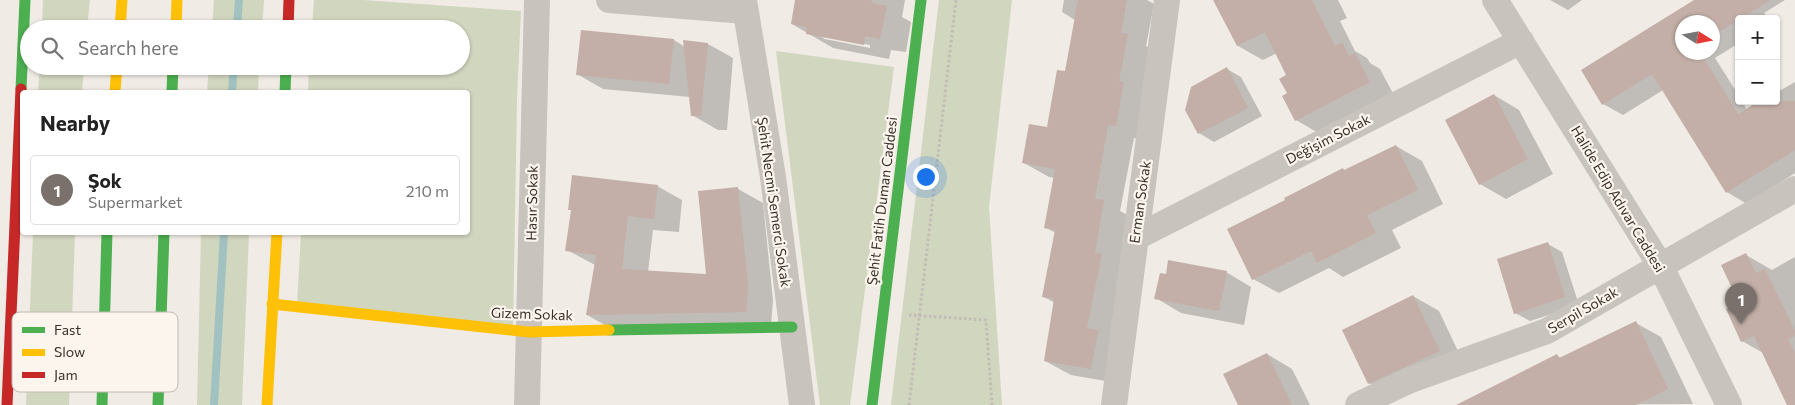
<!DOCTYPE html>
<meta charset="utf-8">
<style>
:root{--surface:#fff;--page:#f2f2f2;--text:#222;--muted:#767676;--line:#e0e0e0;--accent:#7a716c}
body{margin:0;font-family:Commissioner,sans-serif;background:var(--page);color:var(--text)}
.controls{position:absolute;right:15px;top:15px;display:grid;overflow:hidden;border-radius:5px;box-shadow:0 1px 4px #0004}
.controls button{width:45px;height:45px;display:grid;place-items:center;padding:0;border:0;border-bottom:1px solid var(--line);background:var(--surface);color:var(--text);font:25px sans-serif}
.compass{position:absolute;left:1675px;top:15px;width:45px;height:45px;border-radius:50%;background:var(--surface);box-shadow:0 1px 4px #0004;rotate:101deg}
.you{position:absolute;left:925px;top:176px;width:18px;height:18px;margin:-12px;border:4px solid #fff;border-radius:50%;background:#1a73e8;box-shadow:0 0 0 8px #1a73e833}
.badge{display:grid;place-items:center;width:32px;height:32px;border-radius:50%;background:var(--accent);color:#fff;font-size:16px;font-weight:700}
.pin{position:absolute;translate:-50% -41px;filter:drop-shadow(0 1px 2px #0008)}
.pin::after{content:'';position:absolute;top:26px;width:18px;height:15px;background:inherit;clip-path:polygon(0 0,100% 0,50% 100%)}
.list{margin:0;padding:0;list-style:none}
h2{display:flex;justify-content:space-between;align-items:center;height:65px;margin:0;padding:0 20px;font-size:21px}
h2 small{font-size:16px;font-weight:400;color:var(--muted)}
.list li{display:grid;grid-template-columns:32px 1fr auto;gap:15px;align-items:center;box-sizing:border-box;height:70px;margin:0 10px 10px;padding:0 10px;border:1px solid var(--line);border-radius:5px}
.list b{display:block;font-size:19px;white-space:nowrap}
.list p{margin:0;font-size:16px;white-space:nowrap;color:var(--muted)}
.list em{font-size:16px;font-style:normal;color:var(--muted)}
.icon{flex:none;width:28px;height:28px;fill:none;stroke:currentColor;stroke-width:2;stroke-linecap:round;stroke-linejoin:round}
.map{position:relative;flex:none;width:1795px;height:405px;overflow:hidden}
.search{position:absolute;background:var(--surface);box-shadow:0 1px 4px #0004;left:20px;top:20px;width:450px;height:55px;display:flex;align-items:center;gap:12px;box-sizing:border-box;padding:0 18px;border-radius:28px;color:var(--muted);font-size:19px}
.panel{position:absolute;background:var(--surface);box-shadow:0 1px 4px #0004;left:20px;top:90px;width:450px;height:145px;border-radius:5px}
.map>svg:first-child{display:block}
</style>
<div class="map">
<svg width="1795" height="405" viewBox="0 0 1795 405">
<rect width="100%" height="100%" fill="#f0ebe5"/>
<g fill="#d1d6bf">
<polygon points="43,0 90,0 87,29 42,29"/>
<polygon points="214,0 264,0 262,29 212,29"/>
<polygon points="314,0 363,0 521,11 517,99 513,331 297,306 301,233 468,232 468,92 308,92 309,66 461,66 461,29 312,29"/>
<polygon points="939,0 1012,0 989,207 1002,405 891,405"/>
<polygon points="776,51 894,67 850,405 820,405"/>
<polygon points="40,66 84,66 82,92 38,92"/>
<polygon points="209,66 259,66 258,92 207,92"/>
<polygon points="33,233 75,233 69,405 26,405"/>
<polygon points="201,233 249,233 242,405 197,405"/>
</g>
<g fill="#0003" fill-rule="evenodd">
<path d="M797 0H905L902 17 911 22 906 52 891 50 889 59 833 48 792 24ZM820 36 870 45V48L825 39Z"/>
<polygon points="1064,0 1147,0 1154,4 1146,46 1153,50 1141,140 1134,138 1120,211 1129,216 1117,383 1071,375 1045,361 1055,303 1044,297 1056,233 1046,228 1055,178 1049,177 1024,163 1048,129 1066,73 1075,20 1062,12"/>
<polygon points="1215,0 1338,0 1347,18 1340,21 1355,51 1367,58 1370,63 1380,69 1395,97 1322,135 1296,120 1284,96 1289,94 1288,76 1277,53 1263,60 1238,46"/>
<polygon points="1550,0 1582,0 1568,10"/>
<path d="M1696 0H1785L1764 13 1768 19H1739V43L1715 58 1739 96V101H1742L1747 110 1776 101V93L1795 82V173L1747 204 1727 192 1663 90 1623 115 1603 104ZM1682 22H1712V52H1682Z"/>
<polygon points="674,40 685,47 708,44 733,58 727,130 718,130 692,115 690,97 603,89 577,74"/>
<polygon points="1227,69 1241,77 1262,116 1214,142 1199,133 1187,110"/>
<polygon points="1494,95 1519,110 1553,174 1506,199 1480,184"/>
<polygon points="1396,146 1422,161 1443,204 1392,230 1401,248 1343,277 1329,268 1279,293 1253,279 1343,170 1346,171"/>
<polygon points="657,186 682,200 679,232 653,230 648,272 708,275 738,189 763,203 773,300 771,326 612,329 587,315 595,265 567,250"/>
<polygon points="1548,244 1562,252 1579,305 1530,321 1515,313"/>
<polygon points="1746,255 1772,270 1795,257 1795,405 1789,405 1765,354 1742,341 1740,303"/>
<polygon points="1226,272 1251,287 1244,325 1181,313 1156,298 1167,275"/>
<polygon points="1413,296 1439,311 1465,366 1394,397 1369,383"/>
<polygon points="1636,323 1661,337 1693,404 1460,405 1557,356 1562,358"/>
<polygon points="1267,354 1292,369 1310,405 1239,405"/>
</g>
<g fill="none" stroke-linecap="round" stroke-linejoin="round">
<g stroke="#a1c2c1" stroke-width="8">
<polyline points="237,29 239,0"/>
<polyline points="232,92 234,66"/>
<polyline points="214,405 224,232"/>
</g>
</g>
<g fill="#c3afa7">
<polygon points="795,0 872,0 871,3 887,6 880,39 865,36 864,45 806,34 807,27 791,24"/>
<polygon points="1078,0 1127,0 1121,33 1128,34 1119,81 1124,82 1116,126 1108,125 1095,199 1104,200 1095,253 1102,254 1087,328 1098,330 1091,369 1044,361 1054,299 1042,297 1055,230 1044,228 1055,169 1022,163 1029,124 1047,127 1057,70 1065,71"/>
<polygon points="1213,0 1312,0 1335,46 1342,42 1349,56 1355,53 1370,82 1295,121 1282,96 1287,93 1279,79 1286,75 1265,32 1237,46"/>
<polygon points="1694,0 1771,0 1712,36 1712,22 1682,22 1682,52 1700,52 1738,114 1759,101 1795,101 1795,150 1726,193 1652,74 1602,105 1581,70"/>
<polygon points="581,30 674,39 669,84 576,75"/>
<polygon points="683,40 708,43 701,116 691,116"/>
<polygon points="1227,67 1248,108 1198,134 1185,110 1191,87"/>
<polygon points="1494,94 1528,159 1479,185 1445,120"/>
<polygon points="1396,145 1418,190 1367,215 1376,233 1317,263 1311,251 1252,280 1227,229 1285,200 1284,198 1343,168 1344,170"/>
<polygon points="572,175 658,185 654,219 628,216 622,269 706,274 698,191 738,187 748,285 746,312 586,315 596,255 565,251 571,210 568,210"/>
<polygon points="1548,242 1565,297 1514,314 1497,259"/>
<polygon points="1746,253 1756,273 1765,269 1795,331 1795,336 1788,339 1795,353 1795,405 1787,405 1754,336 1741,342 1726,309 1739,303 1721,265"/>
<polygon points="1168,260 1227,271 1219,311 1154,299 1160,273 1166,274"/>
<polygon points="1413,295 1440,351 1368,384 1342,330"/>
<polygon points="1636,321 1668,389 1636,405 1456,405 1557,354 1559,358"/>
<polygon points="1267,353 1292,405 1238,405 1223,374"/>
</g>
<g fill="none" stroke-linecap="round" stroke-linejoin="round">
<g stroke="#c2bbb6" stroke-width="3" stroke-dasharray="2.5 2.5" stroke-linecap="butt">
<polyline points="909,315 986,320 992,405"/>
<polyline points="909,405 956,0"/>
</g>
<g stroke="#c9c3be" stroke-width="26">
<polyline points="609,0 745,11"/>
<polyline points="744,0 773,177 802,405"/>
<polyline points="1495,0 1660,265 1729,405"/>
<polyline points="1135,238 1521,41"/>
<polyline points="527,405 537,0"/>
<polyline points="1114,405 1167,0"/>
<polyline points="1358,405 1408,381 1547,331 1795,189"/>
</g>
<g stroke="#4caf50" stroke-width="11">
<polyline points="21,89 25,0"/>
<polyline points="172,92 173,66"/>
<polyline points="285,92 286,66"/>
<polyline points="609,330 792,327"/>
<polyline points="102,405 107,232"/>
<polyline points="158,405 164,232"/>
<polyline points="872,405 921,0"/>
</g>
<g stroke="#ffc107" stroke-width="11">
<polyline points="120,29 122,0"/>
<polyline points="176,29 177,0"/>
<polyline points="115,92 117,66"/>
<polyline points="272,304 529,332 609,330"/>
<polyline points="267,405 277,232"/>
</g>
<g stroke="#c62828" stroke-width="11">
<polyline points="288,29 289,0"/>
<polyline points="7,405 21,89"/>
</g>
</g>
<g text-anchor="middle" stroke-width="4.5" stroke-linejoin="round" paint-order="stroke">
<g font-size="14" fill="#3b302b" stroke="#fbf5ee">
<text transform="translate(1328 139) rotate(-27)" y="5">Değişim Sokak</text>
<text transform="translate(1618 199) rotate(59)" y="5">Halide Edip Adıvar Caddesi</text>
<text transform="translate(882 201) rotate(-83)" y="5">Şehit Fatih Duman Caddesi</text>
<text transform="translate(774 202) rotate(82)" y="5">Şehit Necmi Semerci Sokak</text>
<text transform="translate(1140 202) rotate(-82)" y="5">Erman Sokak</text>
<text transform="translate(532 203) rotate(-89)" y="5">Hasır Sokak</text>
<text transform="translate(1583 310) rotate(-30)" y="5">Serpil Sokak</text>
<text transform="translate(532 314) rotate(2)" y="5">Gizem Sokak</text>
</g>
</g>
<rect x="12" y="312" width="166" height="80" rx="8" fill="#fbf5ee" stroke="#c1bab4" stroke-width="1"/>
<rect x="22" y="327" width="23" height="6" fill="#4caf50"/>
<rect x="22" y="349" width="23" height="7" fill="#ffc107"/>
<rect x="22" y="372" width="23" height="6" fill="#c62828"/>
<g font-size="14" fill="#3b302b">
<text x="54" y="335">Fast</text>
<text x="54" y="357">Slow</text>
<text x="54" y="380">Jam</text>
</g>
</svg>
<div class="controls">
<button>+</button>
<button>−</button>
</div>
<svg class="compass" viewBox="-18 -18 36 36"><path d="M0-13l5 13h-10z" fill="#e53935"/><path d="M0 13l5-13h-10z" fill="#767676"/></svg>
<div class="you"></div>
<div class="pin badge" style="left:1741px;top:324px">1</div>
<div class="search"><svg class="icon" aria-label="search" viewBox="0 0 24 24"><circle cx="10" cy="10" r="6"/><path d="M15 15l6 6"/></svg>Search here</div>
<section class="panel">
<h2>Nearby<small></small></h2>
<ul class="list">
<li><span class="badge">1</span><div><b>Şok</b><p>Supermarket</p></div><em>210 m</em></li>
</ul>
</section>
</div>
